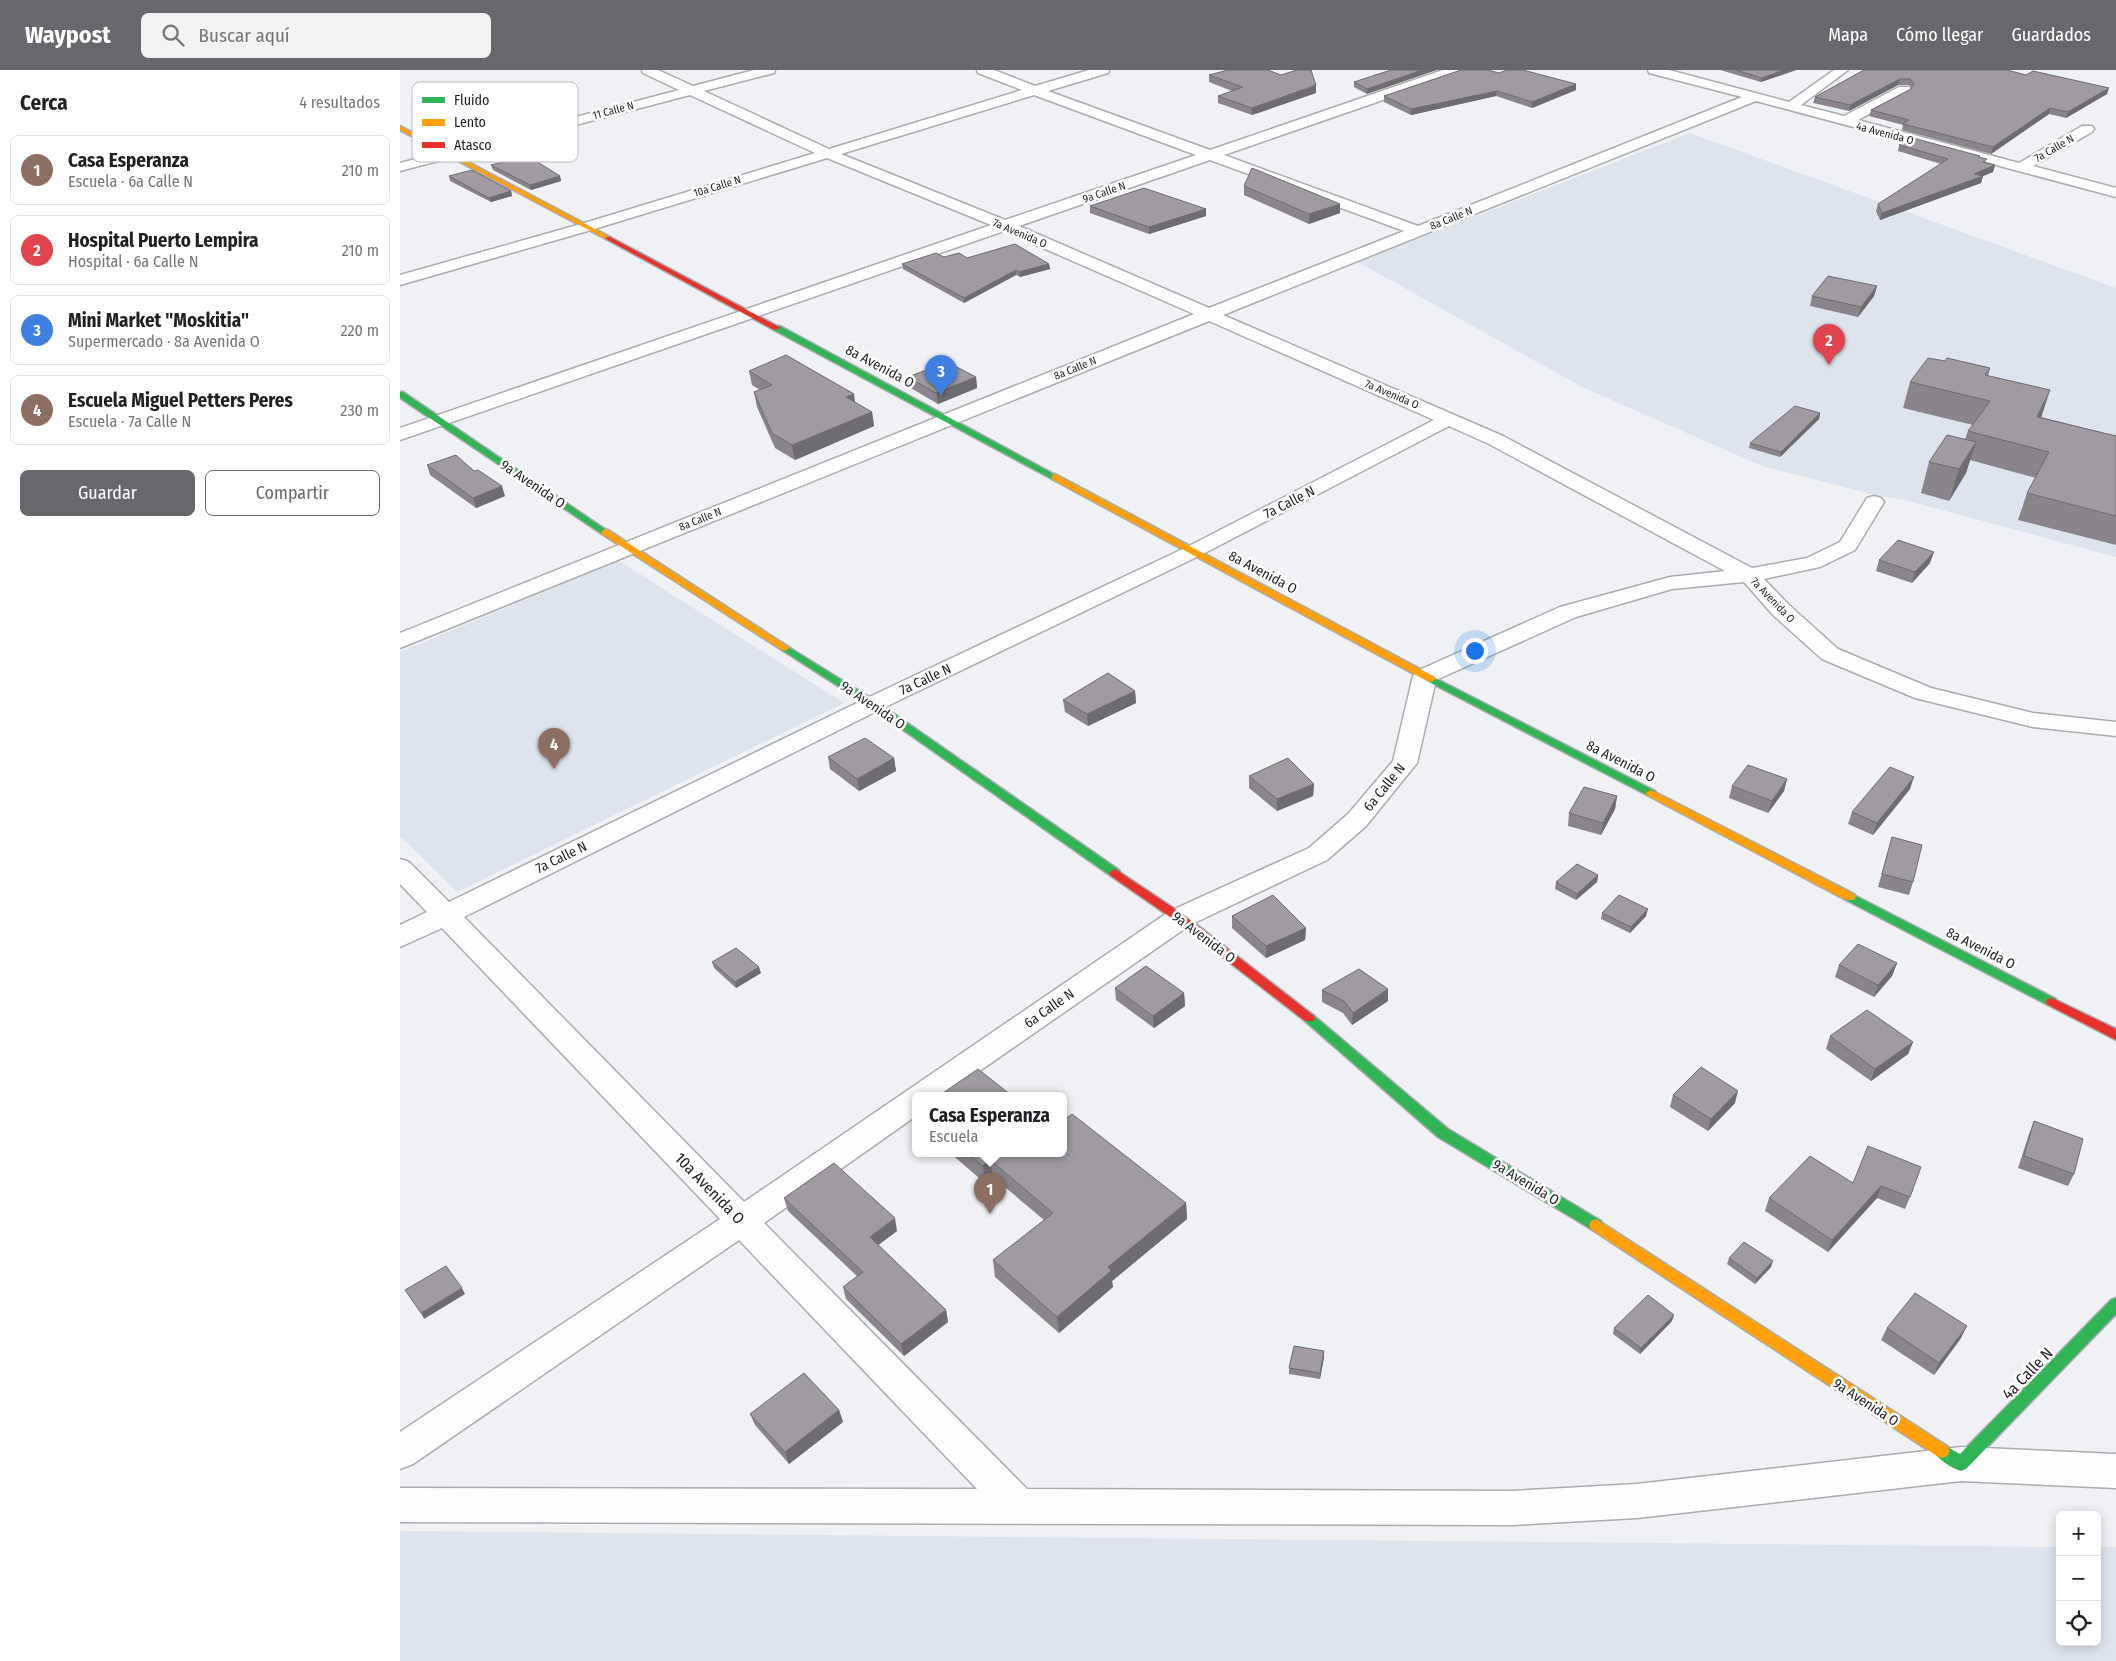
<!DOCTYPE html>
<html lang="es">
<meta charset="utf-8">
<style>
:root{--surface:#fff;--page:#f2f2f2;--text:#202124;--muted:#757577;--line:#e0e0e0;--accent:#67686c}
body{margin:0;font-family:"Fira Sans Condensed",sans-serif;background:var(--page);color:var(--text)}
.controls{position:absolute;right:15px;bottom:15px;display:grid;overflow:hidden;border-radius:8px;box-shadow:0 2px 12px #0003}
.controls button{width:45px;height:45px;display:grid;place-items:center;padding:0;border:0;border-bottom:1px solid var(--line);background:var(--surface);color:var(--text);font:25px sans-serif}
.you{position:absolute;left:1074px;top:580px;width:18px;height:18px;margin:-12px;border:4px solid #fff;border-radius:50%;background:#1a73e8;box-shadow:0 0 0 8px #1a73e833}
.badge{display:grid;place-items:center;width:32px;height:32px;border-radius:50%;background:var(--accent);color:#fff;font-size:16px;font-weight:700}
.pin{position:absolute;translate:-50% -41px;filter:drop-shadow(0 1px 2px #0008)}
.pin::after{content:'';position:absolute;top:26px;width:18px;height:15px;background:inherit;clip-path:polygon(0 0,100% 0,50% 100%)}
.popup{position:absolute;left:512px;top:1022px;width:155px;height:65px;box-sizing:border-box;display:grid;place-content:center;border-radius:8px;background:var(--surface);filter:drop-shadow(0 1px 4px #0005);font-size:16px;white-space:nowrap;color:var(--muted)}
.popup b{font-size:19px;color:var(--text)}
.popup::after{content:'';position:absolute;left:50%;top:100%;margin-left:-10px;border:10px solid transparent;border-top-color:var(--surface)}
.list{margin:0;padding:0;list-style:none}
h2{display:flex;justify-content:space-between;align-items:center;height:65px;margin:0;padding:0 20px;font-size:21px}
h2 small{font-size:16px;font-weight:400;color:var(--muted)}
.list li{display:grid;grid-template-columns:32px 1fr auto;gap:15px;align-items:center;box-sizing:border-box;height:70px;margin:0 10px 10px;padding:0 10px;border:1px solid var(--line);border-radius:8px}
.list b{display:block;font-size:19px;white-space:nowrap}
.list p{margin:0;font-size:16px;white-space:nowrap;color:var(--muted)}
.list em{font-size:16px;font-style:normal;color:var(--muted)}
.actions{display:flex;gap:10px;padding:15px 20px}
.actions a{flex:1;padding:11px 0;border:1px solid var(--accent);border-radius:8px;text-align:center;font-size:18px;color:var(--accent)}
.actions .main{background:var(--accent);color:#fff}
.icon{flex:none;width:28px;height:28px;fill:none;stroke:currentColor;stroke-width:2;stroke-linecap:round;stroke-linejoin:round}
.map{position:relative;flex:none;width:1716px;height:1591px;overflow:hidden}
header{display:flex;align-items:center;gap:30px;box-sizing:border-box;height:70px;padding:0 25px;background:var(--accent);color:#fff}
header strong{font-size:24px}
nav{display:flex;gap:28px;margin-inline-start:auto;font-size:18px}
.search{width:350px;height:45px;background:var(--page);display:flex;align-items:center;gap:12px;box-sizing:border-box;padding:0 18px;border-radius:8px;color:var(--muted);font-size:19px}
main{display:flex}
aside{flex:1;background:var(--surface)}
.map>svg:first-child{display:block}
</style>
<header>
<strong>Waypost</strong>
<div class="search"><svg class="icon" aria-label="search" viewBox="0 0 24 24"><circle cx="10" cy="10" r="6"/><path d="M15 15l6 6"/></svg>Buscar aquí</div>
<nav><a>Mapa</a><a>Cómo llegar</a><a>Guardados</a></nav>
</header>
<main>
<aside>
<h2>Cerca<small>4 resultados</small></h2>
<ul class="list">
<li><span class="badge" style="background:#8d6e63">1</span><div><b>Casa Esperanza</b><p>Escuela · 6a Calle N</p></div><em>210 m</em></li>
<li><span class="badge" style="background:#e0444e">2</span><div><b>Hospital Puerto Lempira</b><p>Hospital · 6a Calle N</p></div><em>210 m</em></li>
<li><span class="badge" style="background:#3f7fe0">3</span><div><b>Mini Market &quot;Moskitia&quot;</b><p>Supermercado · 8a Avenida O</p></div><em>220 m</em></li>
<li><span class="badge" style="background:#8d6e63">4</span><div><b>Escuela Miguel Petters Peres</b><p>Escuela · 7a Calle N</p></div><em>230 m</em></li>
</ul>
<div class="actions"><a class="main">Guardar</a><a>Compartir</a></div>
</aside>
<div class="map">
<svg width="1716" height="1591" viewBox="0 0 1716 1591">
<rect width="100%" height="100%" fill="#eff1f4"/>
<g fill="#dee4ec">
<polygon points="1290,63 1716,218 1716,487 1505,430 1475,425 1362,396 1182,317 958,192"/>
<polygon points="219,491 444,633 57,822 0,766 0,582"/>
<polygon points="0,1461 1660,1477 1660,1572 1697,1572 1697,1477 1716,1477 1716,1591 0,1591"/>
</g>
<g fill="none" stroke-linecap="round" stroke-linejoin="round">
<defs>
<path id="street" d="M242 0H258L293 16 354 0H375L374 3 304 21 429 79 622 20 578 3 577 0H594L635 16 689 0H709L708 3 648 21 810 80 1043 0H1062L1061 3 824 85 1018 156 1342 27 1249 3 1248 0H1269L1389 32 1434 0H1448L1401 35 1444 46 1499 17H1509L1511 20 1509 23 1458 50 1619 93 1682 56H1692L1694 59 1692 62 1633 96 1716 118V127L1356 31 823 245 1103 366 1352 498 1407 488 1440 472 1467 428 1474 426 1481 428 1484 432 1455 480 1420 497 1364 509 1389 535 1438 579 1531 618 1633 643 1716 652V666L1633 657 1515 628 1422 589 1373 545 1344 512 1272 519 1176 547 1036 610 1017 693 966 756 927 790 790 855 545 1025H516V1046L364 1153 627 1419 1112 1421 1237 1414 1561 1377 1716 1384V1418L1561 1411 1237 1448 1112 1455 0 1452V1418L577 1419 339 1170 13 1394 0 1399V1362L320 1149 42 858 0 877V855L27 842 0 814V789L9 792 49 832 465 629 787 477 1034 350 809 251 0 578V563L794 244 604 161 0 370V358L591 155 427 88 191 160 0 215V205L181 154 415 83 290 25 0 101V93L279 20 243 3ZM634 25 796 85 605 150 441 84ZM810 90 1004 161 809 238 619 156ZM1049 356 1089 374 1325 501 1270 507 1160 537 1017 601 1013 606 993 691 948 744 909 778 770 841 344 1132 64 847 481 639 801 485Z"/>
<g id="fast">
<polygon points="374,256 380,256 659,407 658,409 652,409 374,260"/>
<polygon points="0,322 3,322 209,462 205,465 202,464 0,328"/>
<polygon points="385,575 477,632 719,800 721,803 719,806 711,806 469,636 382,580 380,578"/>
<polygon points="1031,606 1255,721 1256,723 1255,725 1247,725 1027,611 1026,609 1027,607"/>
<polygon points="1450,823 1656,929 1658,932 1656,935 1648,935 1446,830 1444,827 1446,824"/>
<polygon points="909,943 913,945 1048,1059 1201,1151 1203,1155 1201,1159 1196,1161 1191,1159 1038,1067 905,951 903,948 905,945"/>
<path d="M1716 1228V1244L1566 1399 1561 1401C1552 1398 1538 1390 1534 1381L1537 1376 1542 1374 1560 1384 1711 1230Z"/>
</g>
<g id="slow">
<polygon points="0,56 210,167 211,168 206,169 0,60"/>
<polygon points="655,404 1035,607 1036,609 1031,612 1027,611 652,409 652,405"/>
<polygon points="205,459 208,460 390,578 385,581 382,580 202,464 201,462"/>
<polygon points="1251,720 1454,824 1456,827 1454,830 1446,830 1247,725 1246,723"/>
<polygon points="1196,1149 1547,1376 1550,1381 1547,1386 1542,1388 1537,1386 1191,1159 1189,1155 1191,1151"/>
</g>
<g id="jam">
<polygon points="206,167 210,167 381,258 374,260 206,169"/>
<polygon points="715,799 784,845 913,945 915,948 913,951 905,951 776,851 711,806 709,803"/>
<polygon points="1652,928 1716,959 1716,970 1648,935 1646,932 1648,929"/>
</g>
</defs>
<use href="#street" stroke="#aaacae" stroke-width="3"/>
<use href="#fast" stroke="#aaacae" stroke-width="3"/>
<use href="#slow" stroke="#aaacae" stroke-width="3"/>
<use href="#jam" stroke="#aaacae" stroke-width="3"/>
<use href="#street" fill="#fdfdfd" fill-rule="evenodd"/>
<use href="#fast" fill="#30b455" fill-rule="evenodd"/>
<use href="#slow" fill="#ff9f0a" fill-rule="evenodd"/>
<use href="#jam" fill="#e5322d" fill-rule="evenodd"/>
</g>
<g fill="#89858a">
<polygon points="991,0 967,24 954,17 954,12"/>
<polygon points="1320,0 1396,0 1361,12"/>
<polygon points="1464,0 1626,5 1707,24 1666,48 1649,44 1591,84 1502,60 1503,55 1469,46 1471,40 1511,19 1512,18 1509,15 1498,15 1449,41 1413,33 1415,27"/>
<polygon points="1099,3 1176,20 1132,38 1096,26 1011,45 984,32 984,26"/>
<polygon points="809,5 916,23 852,45 818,33 818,26 832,21 809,12"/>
<polygon points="1499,75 1580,87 1586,92 1595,95 1593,102 1583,106 1581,113 1480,150 1476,141 1478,134 1541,94 1498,81"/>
<polygon points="91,95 160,106 161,111 131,120 93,100"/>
<polygon points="49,106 111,121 112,126 91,132 50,111"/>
<polygon points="844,116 940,143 909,154 844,125"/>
<polygon points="690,136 806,146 749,164 690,143"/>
<polygon points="544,187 567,188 649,194 650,199 620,207 616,205 564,233 503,199 502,194"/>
<polygon points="1477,216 1474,226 1458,247 1410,236 1412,226"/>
<polygon points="1545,291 1590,298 1588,306 1642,345 1641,347 1716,366 1716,475 1618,450 1627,423 1636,408 1570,390 1566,403 1549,431 1521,423 1529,392 1565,369 1568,361 1573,355 1503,338 1510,312"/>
<polygon points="349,301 455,333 472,342 474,356 395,390 375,378 357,337 354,322 360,320 352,315"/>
<polygon points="508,307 576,307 577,318 538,334 509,317"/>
<polygon points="1420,343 1419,349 1380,387 1349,378 1350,373"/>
<polygon points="27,395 74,401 105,426 76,438 30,405"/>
<polygon points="1479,490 1530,493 1512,513 1476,501"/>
<polygon points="735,621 736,633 688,656 665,642 663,630"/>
<polygon points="428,687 494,688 496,701 459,721 430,699"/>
<polygon points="849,706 914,714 913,726 877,741 849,718"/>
<polygon points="1387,709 1384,721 1368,743 1329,728 1332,716"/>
<polygon points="1510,719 1473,765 1448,754 1452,742"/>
<polygon points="1217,726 1215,739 1201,765 1168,756 1169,743"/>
<polygon points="1492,767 1513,812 1509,825 1478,817"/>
<polygon points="1198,805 1197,812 1176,830 1155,819 1156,812"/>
<polygon points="1202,843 1246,846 1230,863 1201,849"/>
<polygon points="832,846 906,858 905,870 866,888 832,858"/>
<polygon points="312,892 361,903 336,918 314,898"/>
<polygon points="1497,893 1492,906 1474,927 1435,907 1439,895"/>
<polygon points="715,918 784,923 785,936 754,958 716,930"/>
<polygon points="922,920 988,931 952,955 943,943 922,932"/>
<polygon points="1430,966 1513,972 1508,984 1471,1011 1426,979"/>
<polygon points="1273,1025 1335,1033 1308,1061 1270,1037"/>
<polygon points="1634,1051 1674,1104 1668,1116 1618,1098 1629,1064"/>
<polygon points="1468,1076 1510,1127 1505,1139 1477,1128 1428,1182 1365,1141 1369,1128 1453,1113"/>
<polygon points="550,1083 664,1083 786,1133 787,1149 712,1211 713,1217 659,1263 595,1207 593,1190 644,1150 593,1107 585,1113"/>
<polygon points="384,1128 497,1161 478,1175 546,1240 548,1252 504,1286 446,1229 443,1217 457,1206 388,1141"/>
<polygon points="1329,1188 1371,1197 1355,1214 1327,1194"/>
<polygon points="1272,1251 1240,1284 1213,1264 1214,1258"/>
<polygon points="1487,1258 1561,1268 1534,1305 1481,1270"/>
<polygon points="924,1281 924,1287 920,1309 889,1304 889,1298"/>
<polygon points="439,1340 443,1352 389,1394 355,1355 350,1344"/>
</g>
<g fill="#6f6c71">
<polygon points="1022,0 1037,0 967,24 967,19"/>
<polygon points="1384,0 1396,0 1361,12 1362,8"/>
<polygon points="1500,9 1498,15 1449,41 1450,35"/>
<polygon points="1176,14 1176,20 1132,38 1132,32"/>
<polygon points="916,15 916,23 852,45 852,38"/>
<polygon points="1709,18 1707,24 1666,48 1668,42"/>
<polygon points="1097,21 1096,26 1011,45 1011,39"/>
<polygon points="1650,38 1649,44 1591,84 1593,77"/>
<polygon points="1595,95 1593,102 1576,109 1583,106 1581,113 1480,150 1482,143"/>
<polygon points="160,106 161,111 131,120 130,115"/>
<polygon points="111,121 112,126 91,132 89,128"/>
<polygon points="940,134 940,143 909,154 909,144"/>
<polygon points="806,139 806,146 749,164 749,157"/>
<polygon points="649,194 650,199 620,207 619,202"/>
<polygon points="616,200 616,205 564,233 564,228"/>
<polygon points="1477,216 1474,226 1458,247 1461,237"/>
<polygon points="576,307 577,318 538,334 536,323"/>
<polygon points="1650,320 1642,345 1629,373 1637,347"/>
<polygon points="454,324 456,339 446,327"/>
<polygon points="472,342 474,356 395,390 392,375"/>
<polygon points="1420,343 1419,349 1380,387 1381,382"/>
<polygon points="1576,372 1566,403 1549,431 1559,399"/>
<polygon points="102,416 105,426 76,438 73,428"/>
<polygon points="1534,482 1530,493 1512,513 1515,502"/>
<polygon points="735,621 736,633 688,656 687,644"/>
<polygon points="494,688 496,701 459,721 457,709"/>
<polygon points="1514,707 1510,719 1473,765 1477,753"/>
<polygon points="1387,709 1384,721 1368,743 1372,731"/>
<polygon points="914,714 913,726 877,741 877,729"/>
<polygon points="1217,726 1215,739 1201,765 1203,753"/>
<polygon points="1198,805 1197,812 1176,830 1177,824"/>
<polygon points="1248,839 1246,846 1230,863 1231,857"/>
<polygon points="906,858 905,870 866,888 866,876"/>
<polygon points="1497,893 1492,906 1474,927 1478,915"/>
<polygon points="359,897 361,903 336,918 335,912"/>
<polygon points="988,919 988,931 952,955 953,943"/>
<polygon points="784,923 785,936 754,958 753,946"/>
<polygon points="1513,972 1508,984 1471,1011 1475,999"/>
<polygon points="1338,1021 1335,1033 1308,1061 1311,1049"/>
<polygon points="590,1090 593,1107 585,1113 583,1096"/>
<polygon points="1481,1116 1477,1128 1428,1182 1432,1170"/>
<polygon points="786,1133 787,1149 712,1211 713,1217 659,1263 657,1247 708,1197"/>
<polygon points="495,1148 497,1161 473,1179 470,1167"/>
<polygon points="1373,1191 1371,1197 1355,1214 1357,1208"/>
<polygon points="62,1218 65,1224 24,1249 21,1243"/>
<polygon points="546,1240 548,1252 504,1286 501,1274"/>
<polygon points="1274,1245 1272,1251 1240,1284 1241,1278"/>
<polygon points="1567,1256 1561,1268 1534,1305 1539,1293"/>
<polygon points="924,1281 924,1287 920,1309 920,1303"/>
<polygon points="439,1340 443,1352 389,1394 385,1382"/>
</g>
<g fill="#9f9ba1" stroke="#6f6c71">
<polygon points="828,0 868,0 881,5 897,0 911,0 916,15 852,38 818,26 843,17 809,5"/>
<polygon points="991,0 1022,0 967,19 954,12"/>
<polygon points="1061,0 1088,0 1099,3 1107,0 1123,0 1176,14 1132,32 1097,21 1011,39 984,26"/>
<polygon points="1336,0 1384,0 1362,8"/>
<polygon points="1464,0 1607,0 1626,5 1633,1 1709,18 1668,42 1650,38 1593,77 1503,54 1509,50 1471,40 1511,19 1514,13 1510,9 1500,9 1450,35 1415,27"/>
<polygon points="1513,68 1580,86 1578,87 1587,89 1583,92 1595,95 1574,104 1583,106 1482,143 1478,134 1548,89 1499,75"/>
<polygon points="128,86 160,106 130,115 91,95"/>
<polygon points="852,98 940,134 909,144 844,116"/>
<polygon points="72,100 111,121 89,128 49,106"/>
<polygon points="744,118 806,139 749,157 690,136"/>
<polygon points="615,174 649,194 619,202 616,200 564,228 502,194 536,183 544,187 559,183 567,188"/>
<polygon points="1428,206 1477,216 1461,237 1412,226"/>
<polygon points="386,285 454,324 446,327 472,342 392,375 372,363 354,322 372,315 349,301"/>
<polygon points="1528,288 1545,291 1547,288 1590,298 1585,305 1650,320 1637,347 1716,366 1716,446 1627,423 1649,382 1568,361 1590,331 1510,312"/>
<polygon points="547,292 576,307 536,323 508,307"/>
<polygon points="1395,336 1420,343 1381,382 1350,373"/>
<polygon points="1547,365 1576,372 1559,399 1529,392"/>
<polygon points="56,385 74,401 78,400 102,416 73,428 27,395"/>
<polygon points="1498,470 1534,482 1515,502 1479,490"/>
<polygon points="708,603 735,621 687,644 663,630"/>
<polygon points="465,668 494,688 457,709 428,687"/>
<polygon points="888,688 914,714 877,729 849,706"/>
<polygon points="1348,695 1387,709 1372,731 1332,716"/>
<polygon points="1490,697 1514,707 1477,753 1452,742"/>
<polygon points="1184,717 1217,726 1203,753 1169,743"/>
<polygon points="1492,767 1522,775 1513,812 1482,804"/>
<polygon points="1177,794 1198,805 1177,824 1156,812"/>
<polygon points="873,825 906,858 866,876 832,846"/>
<polygon points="1219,825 1248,839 1231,857 1202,843"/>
<polygon points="1458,874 1497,893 1478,915 1439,895"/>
<polygon points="336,878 359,897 335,912 312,892"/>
<polygon points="746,896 784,923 753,946 715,918"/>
<polygon points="959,899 988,919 953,943 944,931 922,920"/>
<polygon points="1467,940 1513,972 1475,999 1430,966"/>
<polygon points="1301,997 1338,1021 1311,1049 1273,1025"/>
<polygon points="578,999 611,1025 540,1025"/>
<polygon points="672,1044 786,1133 708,1197 711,1201 657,1247 593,1190 653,1143 590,1090 583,1096 567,1083 664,1083 664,1050"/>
<polygon points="1634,1051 1683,1069 1674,1104 1624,1086"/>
<polygon points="1468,1076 1521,1097 1510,1127 1481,1116 1432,1170 1369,1128 1410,1086 1453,1113"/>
<polygon points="434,1093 495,1148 470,1167 546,1240 501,1274 443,1217 463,1202 384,1128"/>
<polygon points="1344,1172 1373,1191 1357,1208 1329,1188"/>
<polygon points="46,1196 62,1218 21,1243 5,1220"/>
<polygon points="1515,1223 1567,1256 1539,1293 1487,1258"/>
<polygon points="1248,1225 1274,1245 1241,1278 1214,1258"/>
<polygon points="894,1276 924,1281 920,1303 889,1298"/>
<polygon points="404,1303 439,1340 385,1382 350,1344"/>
</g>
<g text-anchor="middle" stroke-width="5" stroke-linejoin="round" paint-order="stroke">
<g font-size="11" fill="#1e1f22" stroke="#fff">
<text transform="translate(213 40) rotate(-15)" y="4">11 Calle N</text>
<text transform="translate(1485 63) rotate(15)" y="4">4a Avenida O</text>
<text transform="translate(1654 78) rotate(-30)" y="4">7a Calle N</text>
<text transform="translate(317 116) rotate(-17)" y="4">10a Calle N</text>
<text transform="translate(704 122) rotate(-19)" y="4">9a Calle N</text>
<text transform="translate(1051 148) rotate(-22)" y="4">8a Calle N</text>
<text transform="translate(620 163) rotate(23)" y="4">7a Avenida O</text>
<text transform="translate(675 298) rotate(-22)" y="4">8a Calle N</text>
<text transform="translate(992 324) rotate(23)" y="4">7a Avenida O</text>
<text transform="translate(300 449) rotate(-22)" y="4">8a Calle N</text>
<text transform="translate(1373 530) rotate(46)" y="4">7a Avenida O</text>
</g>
<g font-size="14" fill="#1e1f22" stroke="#fff">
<text transform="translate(480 296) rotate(28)" y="5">8a Avenida O</text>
<text transform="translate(133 414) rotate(34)" y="5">9a Avenida O</text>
<text transform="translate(889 432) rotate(-27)" y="5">7a Calle N</text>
<text transform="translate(863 502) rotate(28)" y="5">8a Avenida O</text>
<text transform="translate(525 609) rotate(-25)" y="5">7a Calle N</text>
<text transform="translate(473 635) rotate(34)" y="5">9a Avenida O</text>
<text transform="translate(1221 691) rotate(27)" y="5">8a Avenida O</text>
<text transform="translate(984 717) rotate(-51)" y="5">6a Calle N</text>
<text transform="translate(161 787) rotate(-26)" y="5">7a Calle N</text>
<text transform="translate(804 867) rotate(37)" y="5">9a Avenida O</text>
<text transform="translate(1581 878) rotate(27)" y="5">8a Avenida O</text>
<text transform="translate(649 938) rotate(-35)" y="5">6a Calle N</text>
<text transform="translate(1126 1112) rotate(31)" y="5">9a Avenida O</text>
<text transform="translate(1466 1332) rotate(33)" y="5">9a Avenida O</text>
</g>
<g font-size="16" fill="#1e1f22" stroke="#fff">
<text transform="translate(310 1118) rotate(46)" y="6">10a Avenida O</text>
<text transform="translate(1627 1303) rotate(-46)" y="6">4a Calle N</text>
</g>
</g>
<rect x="12" y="12" width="166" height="80" rx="8" fill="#fff" stroke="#bcbcbd" stroke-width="1"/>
<rect x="22" y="27" width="23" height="6" fill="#30b455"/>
<rect x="22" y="49" width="23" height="7" fill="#ff9f0a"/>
<rect x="22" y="72" width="23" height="6" fill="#e5322d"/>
<g font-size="14" fill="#1e1f22">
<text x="54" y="35">Fluido</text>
<text x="54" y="57">Lento</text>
<text x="54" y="80">Atasco</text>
</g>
</svg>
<div class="controls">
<button>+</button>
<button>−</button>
<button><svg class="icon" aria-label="locate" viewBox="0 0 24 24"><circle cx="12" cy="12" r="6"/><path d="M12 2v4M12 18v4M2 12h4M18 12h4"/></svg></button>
</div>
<div class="you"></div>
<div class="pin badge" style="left:590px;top:1144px;background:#8d6e63">1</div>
<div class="popup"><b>Casa Esperanza</b>Escuela</div>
<div class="pin badge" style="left:1429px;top:295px;background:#e0444e">2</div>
<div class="pin badge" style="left:541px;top:326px;background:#3f7fe0">3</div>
<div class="pin badge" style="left:154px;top:699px;background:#8d6e63">4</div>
</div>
</main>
